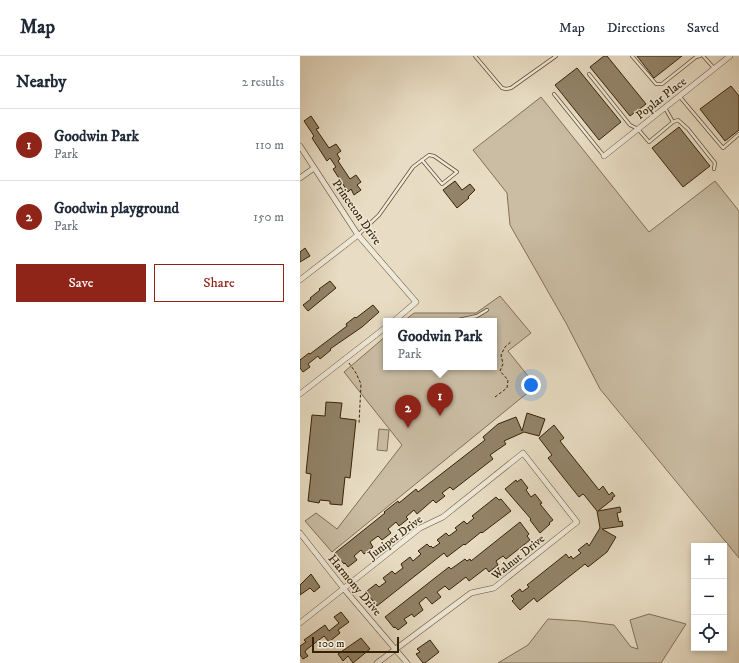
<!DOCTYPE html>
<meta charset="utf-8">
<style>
:root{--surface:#fff;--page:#f2f2f3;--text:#1f2937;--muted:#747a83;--line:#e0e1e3;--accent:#8f2418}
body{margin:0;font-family:"IM FELL DW Pica",serif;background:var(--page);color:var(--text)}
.controls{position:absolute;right:12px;bottom:12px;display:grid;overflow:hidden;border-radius:0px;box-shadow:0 2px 6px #0003}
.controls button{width:36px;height:36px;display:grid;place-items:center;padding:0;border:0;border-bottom:1px solid var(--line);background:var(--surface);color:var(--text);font:20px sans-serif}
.scale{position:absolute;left:12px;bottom:10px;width:87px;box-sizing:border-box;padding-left:4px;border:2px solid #362306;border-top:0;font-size:11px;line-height:14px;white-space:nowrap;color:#362306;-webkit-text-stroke:3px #f0e9d9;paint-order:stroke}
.you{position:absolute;left:231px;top:329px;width:14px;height:14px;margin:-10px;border:3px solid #fff;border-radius:50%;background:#1a73e8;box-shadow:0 0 0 6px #1a73e833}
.badge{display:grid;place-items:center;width:26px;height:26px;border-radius:50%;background:var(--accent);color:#fff;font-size:13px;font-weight:700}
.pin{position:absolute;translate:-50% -33px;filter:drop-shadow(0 1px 2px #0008)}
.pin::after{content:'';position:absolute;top:21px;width:14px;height:12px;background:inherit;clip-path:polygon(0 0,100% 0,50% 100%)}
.popup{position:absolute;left:83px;top:262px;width:114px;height:52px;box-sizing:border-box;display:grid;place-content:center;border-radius:0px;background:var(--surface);filter:drop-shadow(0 1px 3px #0005);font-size:13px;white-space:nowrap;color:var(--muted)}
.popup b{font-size:15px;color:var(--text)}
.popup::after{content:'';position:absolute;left:50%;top:100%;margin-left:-8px;border:8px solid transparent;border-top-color:var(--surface)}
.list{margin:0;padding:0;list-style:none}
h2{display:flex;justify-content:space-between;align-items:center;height:52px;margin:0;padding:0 16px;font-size:17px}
h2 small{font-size:13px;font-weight:400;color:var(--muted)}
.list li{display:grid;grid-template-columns:26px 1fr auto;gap:12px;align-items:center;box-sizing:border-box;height:72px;padding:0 16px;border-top:1px solid var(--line)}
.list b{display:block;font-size:15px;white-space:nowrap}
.list p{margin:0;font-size:13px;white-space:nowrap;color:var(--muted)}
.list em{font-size:13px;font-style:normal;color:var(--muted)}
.actions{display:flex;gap:8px;padding:12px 16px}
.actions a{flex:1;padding:9px 0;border:1px solid var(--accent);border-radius:0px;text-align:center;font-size:14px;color:var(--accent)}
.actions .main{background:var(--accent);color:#fff}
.icon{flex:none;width:22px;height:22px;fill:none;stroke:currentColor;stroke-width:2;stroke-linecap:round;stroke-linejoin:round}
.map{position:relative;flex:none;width:439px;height:607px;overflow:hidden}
header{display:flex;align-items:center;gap:24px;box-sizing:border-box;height:56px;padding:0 20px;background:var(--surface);border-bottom:1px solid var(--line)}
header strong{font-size:19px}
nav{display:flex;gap:22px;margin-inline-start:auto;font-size:14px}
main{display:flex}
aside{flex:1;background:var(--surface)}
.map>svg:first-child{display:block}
</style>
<header>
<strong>Map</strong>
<nav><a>Map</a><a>Directions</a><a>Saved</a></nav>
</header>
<main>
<aside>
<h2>Nearby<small>2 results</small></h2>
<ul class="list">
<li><span class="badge">1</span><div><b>Goodwin Park</b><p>Park</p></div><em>110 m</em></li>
<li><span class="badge">2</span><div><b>Goodwin playground</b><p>Park</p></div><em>150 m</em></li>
</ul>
<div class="actions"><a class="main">Save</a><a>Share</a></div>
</aside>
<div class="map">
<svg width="439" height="607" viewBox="0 0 439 607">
<rect width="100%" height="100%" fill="#e8ddc4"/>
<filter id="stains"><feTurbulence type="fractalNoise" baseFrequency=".005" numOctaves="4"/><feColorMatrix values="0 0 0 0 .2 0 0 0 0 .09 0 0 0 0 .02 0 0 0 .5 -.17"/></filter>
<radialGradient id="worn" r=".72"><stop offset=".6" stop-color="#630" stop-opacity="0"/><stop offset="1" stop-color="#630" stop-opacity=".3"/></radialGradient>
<g fill="#cabda4" stroke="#807055">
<polygon points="241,41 349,176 415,125 439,155 439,502 300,333 266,267 210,169 207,137 173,94"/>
<polygon points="200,240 231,277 208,295 236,330 32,496 5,465 16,457 37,473 102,389 44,316 86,280 86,311 194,311 194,265 104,265 114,257 176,257"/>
<polygon points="79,373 89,374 87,395 77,394"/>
<polygon points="349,558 386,568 361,607 198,607 228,589 248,563 280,565 314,569 331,591 338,593 330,564"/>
</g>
<g fill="#938469" stroke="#362306">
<polygon points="304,0 307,0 346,48 330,60 290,11"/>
<polygon points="337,0 382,0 354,22"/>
<polygon points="277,12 321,66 299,84 255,29"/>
<polygon points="431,30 439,40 439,74 425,85 400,53"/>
<polygon points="11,60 19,72 16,73 29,92 36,88 41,95 37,98 40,103 38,105 50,123 56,119 61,126 57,129 61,134 54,139 51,133 48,136 33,113 36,111 30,102 27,105 12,82 14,80 4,65"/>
<polygon points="379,71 410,110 383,131 352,92"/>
<polygon points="155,125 162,134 170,128 175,134 168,141 169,142 157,152 143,134"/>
<polygon points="5,192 10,200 0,206 0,196"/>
<polygon points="30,225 36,232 8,255 3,249 11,243 10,242 20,234 19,233"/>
<polygon points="73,249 79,256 62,271 30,293 31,294 20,303 18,300 8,308 10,311 3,316 0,312 0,304 9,297 10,298 47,270 46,268 55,261 56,262"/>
<polygon points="26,346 42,347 40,362 56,364 50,422 45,421 42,449 30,448 30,445 20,444 19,447 8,445 11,418 6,417 12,359 25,360"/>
<polygon points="227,357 245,363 239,380 224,376 204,385 206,388 190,399 193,403 153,434 150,431 142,437 145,440 136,447 133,444 117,458 114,454 106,461 108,463 99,470 96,466 88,473 91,477 82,484 78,480 70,486 73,491 64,498 61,494 54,500 57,504 48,511 45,507 44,508 35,497 85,457 84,456 98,445 99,447 116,433 118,436 167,398 185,384 183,381 198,368 216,361 222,375"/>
<polygon points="254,369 264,382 260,385 299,434 303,430 309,439 312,436 315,440 312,442 313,443 298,455 320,451 321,456 317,457 319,466 322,465 323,470 302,473 316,481 307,496 288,511 285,508 237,546 234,542 220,554 212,545 214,543 211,540 220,533 222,536 229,531 227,529 266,498 269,502 271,500 273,503 281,497 278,494 287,487 289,490 300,472 297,455 285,440 283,438 279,441 267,426 248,402 252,399 239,382"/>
<polygon points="221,423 228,432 226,434 231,441 235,438 242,447 240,448 253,464 249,467 250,468 240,477 230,464 231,463 205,433 216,424 217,426"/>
<polygon points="196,441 199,444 201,443 211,455 182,477 181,476 165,489 164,488 147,501 144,497 77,550 69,540 70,538 67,535 76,528 79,531 86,526 83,522 92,515 95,518 103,512 101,508 110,501 113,505 121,498 118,495 127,488 130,491 131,490 133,492 140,487 137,484 146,477 149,480 157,474 155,472 164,465 167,468 174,462 172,460"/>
<polygon points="220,466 229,478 227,480 230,484 206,503 203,500 196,505 198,509 189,516 186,512 169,525 166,521 149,534 145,530 137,536 141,541 132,548 126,541 119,547 123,554 114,561 112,558 104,563 107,567 98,574 95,571 94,572 85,561 149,511 151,513 165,503 167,505 170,503 171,505"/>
<polygon points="11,518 20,531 14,536 10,532 0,539 0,529"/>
<polygon points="41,556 49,566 38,574 40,577 29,586 24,580 6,594 5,596 8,600 3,603 0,599 0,590 6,586 4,584 25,569 29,575 39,567 34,561"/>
<polygon points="61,582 70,593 53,607 48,600 43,605 38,598"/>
<polygon points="130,584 139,596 125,607 123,607 116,598 120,596 117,593"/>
</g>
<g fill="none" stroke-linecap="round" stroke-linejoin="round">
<defs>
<g id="service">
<polyline points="175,0 202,32 206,33 211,32 256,0"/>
<polyline points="332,0 356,28 362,28 396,1 400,0"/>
<polyline points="403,0 414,12"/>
<polyline points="289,18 330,69 338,73 349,86 373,66 365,52"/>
<polyline points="254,38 304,100"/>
<polyline points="380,41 423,92 439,78"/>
<polyline points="373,66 378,64 388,73 415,107 414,113"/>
<polyline points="58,179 79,159 113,111 129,99 134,100 157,116 142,128 122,104"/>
<polyline points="154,265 177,260 187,254"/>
</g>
<g id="minor">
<polyline points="0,90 58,179 116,246 94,265"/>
<polyline points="304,100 430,0"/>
<polyline points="0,122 14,112"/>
<polyline points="0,224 58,179"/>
<polyline points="0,338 86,271"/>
<polyline points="0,477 44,533 107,607"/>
<polyline points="0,567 120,472 143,461 223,397 277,466 194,532 171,537 77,607"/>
</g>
</defs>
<use href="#service" stroke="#625236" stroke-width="4"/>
<use href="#minor" stroke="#625236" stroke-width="6"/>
<g stroke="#362306" stroke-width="1" stroke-dasharray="3 2" stroke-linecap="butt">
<polyline points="49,307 56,317 61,328 59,368"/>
<polyline points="195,341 207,332 208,324 200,315 203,308 201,299 205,291 212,285"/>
</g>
<use href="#service" stroke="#f0e9d9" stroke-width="2.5"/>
<use href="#minor" stroke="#f0e9d9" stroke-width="5"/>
</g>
<g text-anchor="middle" stroke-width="3" stroke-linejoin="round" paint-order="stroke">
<g font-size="12" fill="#362306" stroke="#f0e9d9">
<text transform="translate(361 42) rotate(-38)" y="4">Poplar Place</text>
<text transform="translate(57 156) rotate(55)" y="4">Princeton Drive</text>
<text transform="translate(95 481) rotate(-37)" y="4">Juniper Drive</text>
<text transform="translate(218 501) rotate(-39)" y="4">Walnut Drive</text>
<text transform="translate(55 529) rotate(50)" y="4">Harmony Drive</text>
</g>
</g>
<rect width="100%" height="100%" filter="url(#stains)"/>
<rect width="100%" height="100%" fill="url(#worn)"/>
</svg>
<div class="controls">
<button>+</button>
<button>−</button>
<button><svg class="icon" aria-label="locate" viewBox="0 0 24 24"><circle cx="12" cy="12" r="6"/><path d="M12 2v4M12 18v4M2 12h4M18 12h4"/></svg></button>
</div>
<div class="scale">100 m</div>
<div class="you"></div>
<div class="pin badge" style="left:140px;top:360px">1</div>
<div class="popup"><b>Goodwin Park</b>Park</div>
<div class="pin badge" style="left:108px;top:372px">2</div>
</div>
</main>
